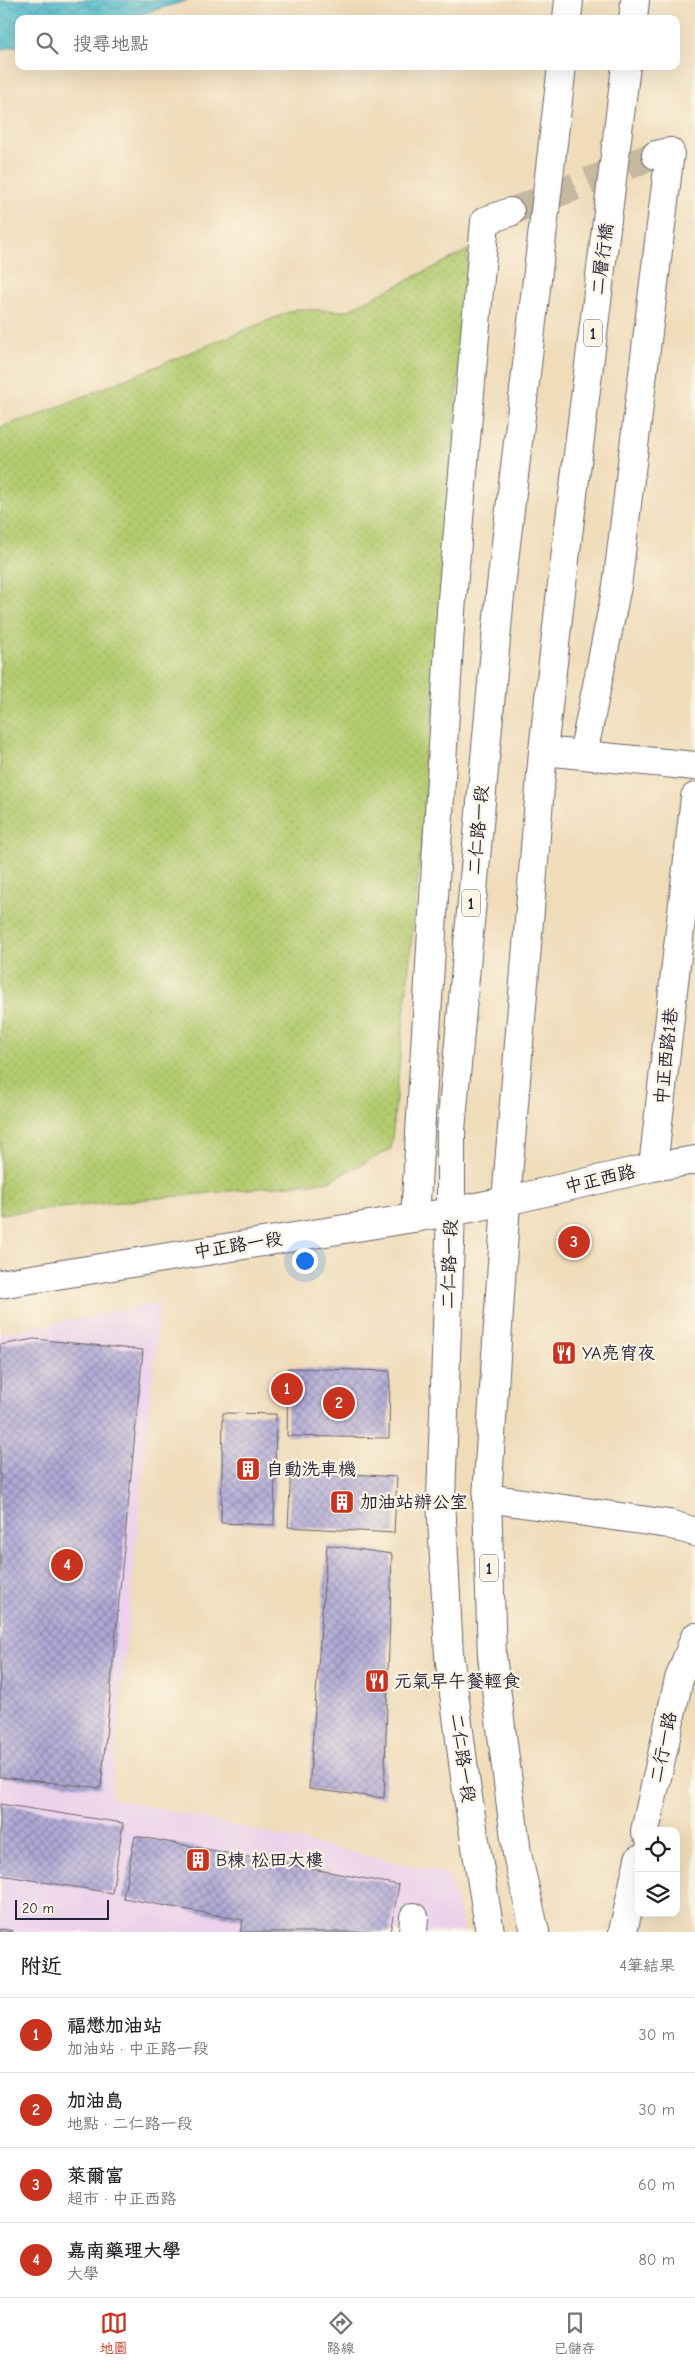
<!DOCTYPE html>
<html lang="zh-TW">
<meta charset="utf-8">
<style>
:root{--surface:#fff;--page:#f6f6f6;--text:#202124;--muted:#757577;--line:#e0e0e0;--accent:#c8321e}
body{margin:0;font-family:"Comic Neue","LXGW WenKai TC",sans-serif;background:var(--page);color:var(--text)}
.controls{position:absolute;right:15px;bottom:15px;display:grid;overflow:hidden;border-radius:10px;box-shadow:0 5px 20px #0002}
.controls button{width:45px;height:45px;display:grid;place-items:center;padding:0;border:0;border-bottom:1px solid var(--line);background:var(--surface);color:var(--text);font:25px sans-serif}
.scale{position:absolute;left:15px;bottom:12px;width:94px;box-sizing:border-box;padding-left:5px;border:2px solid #22223b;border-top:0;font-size:14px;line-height:18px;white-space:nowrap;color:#22223b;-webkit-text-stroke:4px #fcf5e5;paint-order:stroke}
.you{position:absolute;left:304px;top:1260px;width:18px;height:18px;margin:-12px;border:4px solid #fff;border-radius:50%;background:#1a73e8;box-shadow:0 0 0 8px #1a73e833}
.badge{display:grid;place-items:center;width:32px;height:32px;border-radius:50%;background:var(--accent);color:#fff;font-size:16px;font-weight:700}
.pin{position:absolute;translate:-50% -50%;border:2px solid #fff;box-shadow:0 1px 5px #0006}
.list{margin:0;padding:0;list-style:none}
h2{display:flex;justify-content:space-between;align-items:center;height:65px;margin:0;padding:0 20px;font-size:21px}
h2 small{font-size:16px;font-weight:400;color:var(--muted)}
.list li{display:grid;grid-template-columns:32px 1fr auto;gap:15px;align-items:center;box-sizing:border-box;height:75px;padding:0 20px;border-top:1px solid var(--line)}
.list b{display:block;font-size:19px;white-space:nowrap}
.list p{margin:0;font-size:16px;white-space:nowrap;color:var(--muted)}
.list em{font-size:16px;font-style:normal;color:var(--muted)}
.icon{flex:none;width:28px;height:28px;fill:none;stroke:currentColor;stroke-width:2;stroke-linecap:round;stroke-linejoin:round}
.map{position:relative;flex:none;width:695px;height:1932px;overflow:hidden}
.search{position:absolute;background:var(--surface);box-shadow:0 5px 20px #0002;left:15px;right:15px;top:15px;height:55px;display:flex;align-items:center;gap:12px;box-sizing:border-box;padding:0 18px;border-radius:10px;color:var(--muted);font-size:19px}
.sheet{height:365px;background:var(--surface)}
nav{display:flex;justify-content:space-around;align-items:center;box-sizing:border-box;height:70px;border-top:1px solid var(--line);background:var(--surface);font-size:14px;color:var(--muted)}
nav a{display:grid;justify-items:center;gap:2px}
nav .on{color:var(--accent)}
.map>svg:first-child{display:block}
</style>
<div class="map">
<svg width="695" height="1932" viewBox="0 0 695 1932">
<defs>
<pattern id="green-dots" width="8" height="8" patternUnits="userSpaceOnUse" patternTransform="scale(1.25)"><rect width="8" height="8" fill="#b3ca6e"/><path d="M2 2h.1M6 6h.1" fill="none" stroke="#9aad60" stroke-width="1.8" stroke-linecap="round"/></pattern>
<pattern id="water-waves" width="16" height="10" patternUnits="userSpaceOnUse" patternTransform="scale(1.25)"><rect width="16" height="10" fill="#50bbcd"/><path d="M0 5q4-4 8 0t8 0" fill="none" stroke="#4298a8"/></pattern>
<pattern id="building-cross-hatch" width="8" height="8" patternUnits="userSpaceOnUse" patternTransform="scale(1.25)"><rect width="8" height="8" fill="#afa9d6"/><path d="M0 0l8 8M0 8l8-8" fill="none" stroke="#8e89af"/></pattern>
</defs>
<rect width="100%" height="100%" fill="#fcf5e5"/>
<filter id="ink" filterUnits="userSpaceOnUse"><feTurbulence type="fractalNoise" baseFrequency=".02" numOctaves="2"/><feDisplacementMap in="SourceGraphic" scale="10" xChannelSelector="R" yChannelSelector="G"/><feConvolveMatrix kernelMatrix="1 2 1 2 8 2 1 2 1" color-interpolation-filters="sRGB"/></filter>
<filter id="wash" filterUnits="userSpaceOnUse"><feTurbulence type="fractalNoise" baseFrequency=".0096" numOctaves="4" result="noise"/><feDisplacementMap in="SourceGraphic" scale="20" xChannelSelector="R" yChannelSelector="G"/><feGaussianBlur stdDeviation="1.12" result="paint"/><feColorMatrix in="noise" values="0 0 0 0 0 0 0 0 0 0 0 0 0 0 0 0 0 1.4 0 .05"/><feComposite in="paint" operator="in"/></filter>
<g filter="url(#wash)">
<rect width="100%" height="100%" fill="#efdcb9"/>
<polygon fill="#ebd1eb" points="160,1302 111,1798 449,1874 464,1932 0,1932 0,1333"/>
<polygon fill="url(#green-dots)" stroke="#6a7654" points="468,250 428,775 391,1149 329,1181 0,1214 0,427 38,415 296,309 346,311"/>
<polygon fill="url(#water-waves)" stroke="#396e84" points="0,0 189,0 125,19 19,19 19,45 0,50"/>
<g id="blocks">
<g fill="url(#building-cross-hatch)">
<polygon points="34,1339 143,1350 101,1788 0,1777 0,1345"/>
<polygon points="288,1368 390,1371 389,1438 287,1436"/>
<polygon points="223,1413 276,1414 274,1525 221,1523"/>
<polygon points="291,1470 397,1477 394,1533 288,1527"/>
<polygon points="327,1545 392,1554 384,1798 309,1789"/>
<polygon points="0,1804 123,1823 112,1893 0,1875"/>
<polygon points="135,1836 399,1885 390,1932 240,1932 243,1920 123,1898"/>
<polygon points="0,1929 13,1931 13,1932 0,1932"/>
</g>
</g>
</g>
<g filter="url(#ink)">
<use href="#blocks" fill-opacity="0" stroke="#6a6367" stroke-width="1"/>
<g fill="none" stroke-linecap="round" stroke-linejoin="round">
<polyline stroke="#c6b7a0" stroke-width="28" stroke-dasharray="28 14" stroke-linecap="butt" points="510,212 656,155"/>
<defs>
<g id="minor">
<polyline points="543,751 695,766"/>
<polyline points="583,755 617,586 670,152 656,155"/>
<polyline points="653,1167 695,797"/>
<polyline points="506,1201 653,1167 695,1160"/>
<polyline points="415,1218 451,611 485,221 510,212"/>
<polyline points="487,1498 669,1524 695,1532"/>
<polyline points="645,1831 679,1679 695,1637"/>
<polyline points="413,1932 414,1917"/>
<polyline points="623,1932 639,1859"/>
</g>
<g id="major">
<polyline points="567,19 569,0"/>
<polyline points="633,19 635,0"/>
<polyline points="0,1284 451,1212 506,1201"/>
<polyline points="490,1932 466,1785 449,1655 441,1499 451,1212 451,1130 500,595"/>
<polyline points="535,1932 517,1854 492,1656 487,1498 506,1201 543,751 560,600"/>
</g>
</defs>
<use href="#minor" stroke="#6a6367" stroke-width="30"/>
<use href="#major" stroke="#6a6367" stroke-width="30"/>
<use href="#minor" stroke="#fff" stroke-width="28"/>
<use href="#major" stroke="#fff" stroke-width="28"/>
<defs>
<g id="major-bridge">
<polyline points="500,595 562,66"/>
<polyline points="560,600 626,66"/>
</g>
</defs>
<use href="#major-bridge" stroke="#6a6367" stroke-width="30" stroke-linecap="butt"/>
<use href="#major-bridge" stroke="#fff" stroke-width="28"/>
</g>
</g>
<defs>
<symbol id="restaurant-square" viewBox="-11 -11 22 22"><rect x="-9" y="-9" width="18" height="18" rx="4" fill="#c8321e" stroke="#fcf5e5"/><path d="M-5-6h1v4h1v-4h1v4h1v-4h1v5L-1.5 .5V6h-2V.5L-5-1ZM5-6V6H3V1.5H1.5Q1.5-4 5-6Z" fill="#fff"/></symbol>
<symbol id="building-square" viewBox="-11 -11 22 22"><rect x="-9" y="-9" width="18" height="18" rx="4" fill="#c8321e" stroke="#fcf5e5"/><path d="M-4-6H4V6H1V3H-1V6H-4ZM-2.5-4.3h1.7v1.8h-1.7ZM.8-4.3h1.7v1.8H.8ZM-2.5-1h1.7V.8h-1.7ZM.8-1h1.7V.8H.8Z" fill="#fff"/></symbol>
</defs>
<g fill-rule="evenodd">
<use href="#restaurant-square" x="550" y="1339" width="28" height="28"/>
<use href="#building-square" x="234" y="1455" width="28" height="28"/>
<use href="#building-square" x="328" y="1488" width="28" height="28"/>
<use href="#restaurant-square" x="363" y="1667" width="28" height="28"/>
<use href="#building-square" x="184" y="1846" width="28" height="28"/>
</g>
<g text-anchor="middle" stroke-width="4.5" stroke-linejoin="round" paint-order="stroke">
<g fill="#fcf5e5" stroke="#63616e" stroke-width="1">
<rect x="584" y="319.5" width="18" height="27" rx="4"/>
<rect x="462" y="889.5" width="18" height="27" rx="4"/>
<rect x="480" y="1554.5" width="18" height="27" rx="4"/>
</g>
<g font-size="16" font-weight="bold" fill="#22223b">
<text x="593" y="339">1</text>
<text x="471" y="909">1</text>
<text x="489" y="1574">1</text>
</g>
<g font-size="18" fill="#22223b" stroke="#fcf5e5">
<text transform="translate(602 259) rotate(-83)" y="6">二層行橋</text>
<text transform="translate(478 830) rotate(-85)" y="6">二仁路一段</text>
<text transform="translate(666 1056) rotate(-84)" y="6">中正西路1巷</text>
<text transform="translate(600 1179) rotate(-13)" y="6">中正西路</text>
<text transform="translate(238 1245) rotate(-9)" y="6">中正路一段</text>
<text transform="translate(449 1264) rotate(-88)" y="6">二仁路一段</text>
<text transform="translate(663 1747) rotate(-78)" y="6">二行一路</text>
<text transform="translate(463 1758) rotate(82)" y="6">二仁路一段</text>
</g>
<g font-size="18" fill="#22223b" stroke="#fcf5e5" text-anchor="start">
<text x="582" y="1359">YA亮宵夜</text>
<text x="266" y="1475">自動洗車機</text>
<text x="360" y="1508">加油站辦公室</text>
<text x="394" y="1687">元氣早午餐輕食</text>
<text x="216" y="1866">B棟 松田大樓</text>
</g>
</g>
</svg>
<div class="controls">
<button><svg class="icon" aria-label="locate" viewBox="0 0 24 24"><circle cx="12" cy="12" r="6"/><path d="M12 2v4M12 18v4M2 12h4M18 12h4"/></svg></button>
<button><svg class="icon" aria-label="layers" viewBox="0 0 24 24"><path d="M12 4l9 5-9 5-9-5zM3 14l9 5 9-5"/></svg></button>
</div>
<div class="scale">20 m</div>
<div class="you"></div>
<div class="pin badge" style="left:287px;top:1389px">1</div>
<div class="pin badge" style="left:339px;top:1403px">2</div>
<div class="pin badge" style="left:574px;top:1242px">3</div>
<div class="pin badge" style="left:67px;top:1565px">4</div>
<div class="search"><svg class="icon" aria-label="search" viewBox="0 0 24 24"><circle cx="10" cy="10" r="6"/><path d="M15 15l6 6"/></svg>搜尋地點</div>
</div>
<section class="sheet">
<h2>附近<small>4筆結果</small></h2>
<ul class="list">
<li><span class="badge">1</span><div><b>福懋加油站</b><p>加油站 · 中正路一段</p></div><em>30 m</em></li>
<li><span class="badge">2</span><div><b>加油島</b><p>地點 · 二仁路一段</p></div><em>30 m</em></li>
<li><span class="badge">3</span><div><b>萊爾富</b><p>超市 · 中正西路</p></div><em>60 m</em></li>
<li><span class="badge">4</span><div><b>嘉南藥理大學</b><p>大學</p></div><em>80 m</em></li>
</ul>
</section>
<nav>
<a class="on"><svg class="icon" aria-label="map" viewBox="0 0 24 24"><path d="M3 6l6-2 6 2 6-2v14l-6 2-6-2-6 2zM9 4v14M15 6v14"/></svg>地圖</a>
<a><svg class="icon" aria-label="directions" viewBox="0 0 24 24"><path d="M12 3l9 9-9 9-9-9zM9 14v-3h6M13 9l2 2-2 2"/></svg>路線</a>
<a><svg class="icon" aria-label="saved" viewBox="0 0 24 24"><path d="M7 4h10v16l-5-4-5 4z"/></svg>已儲存</a>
</nav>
